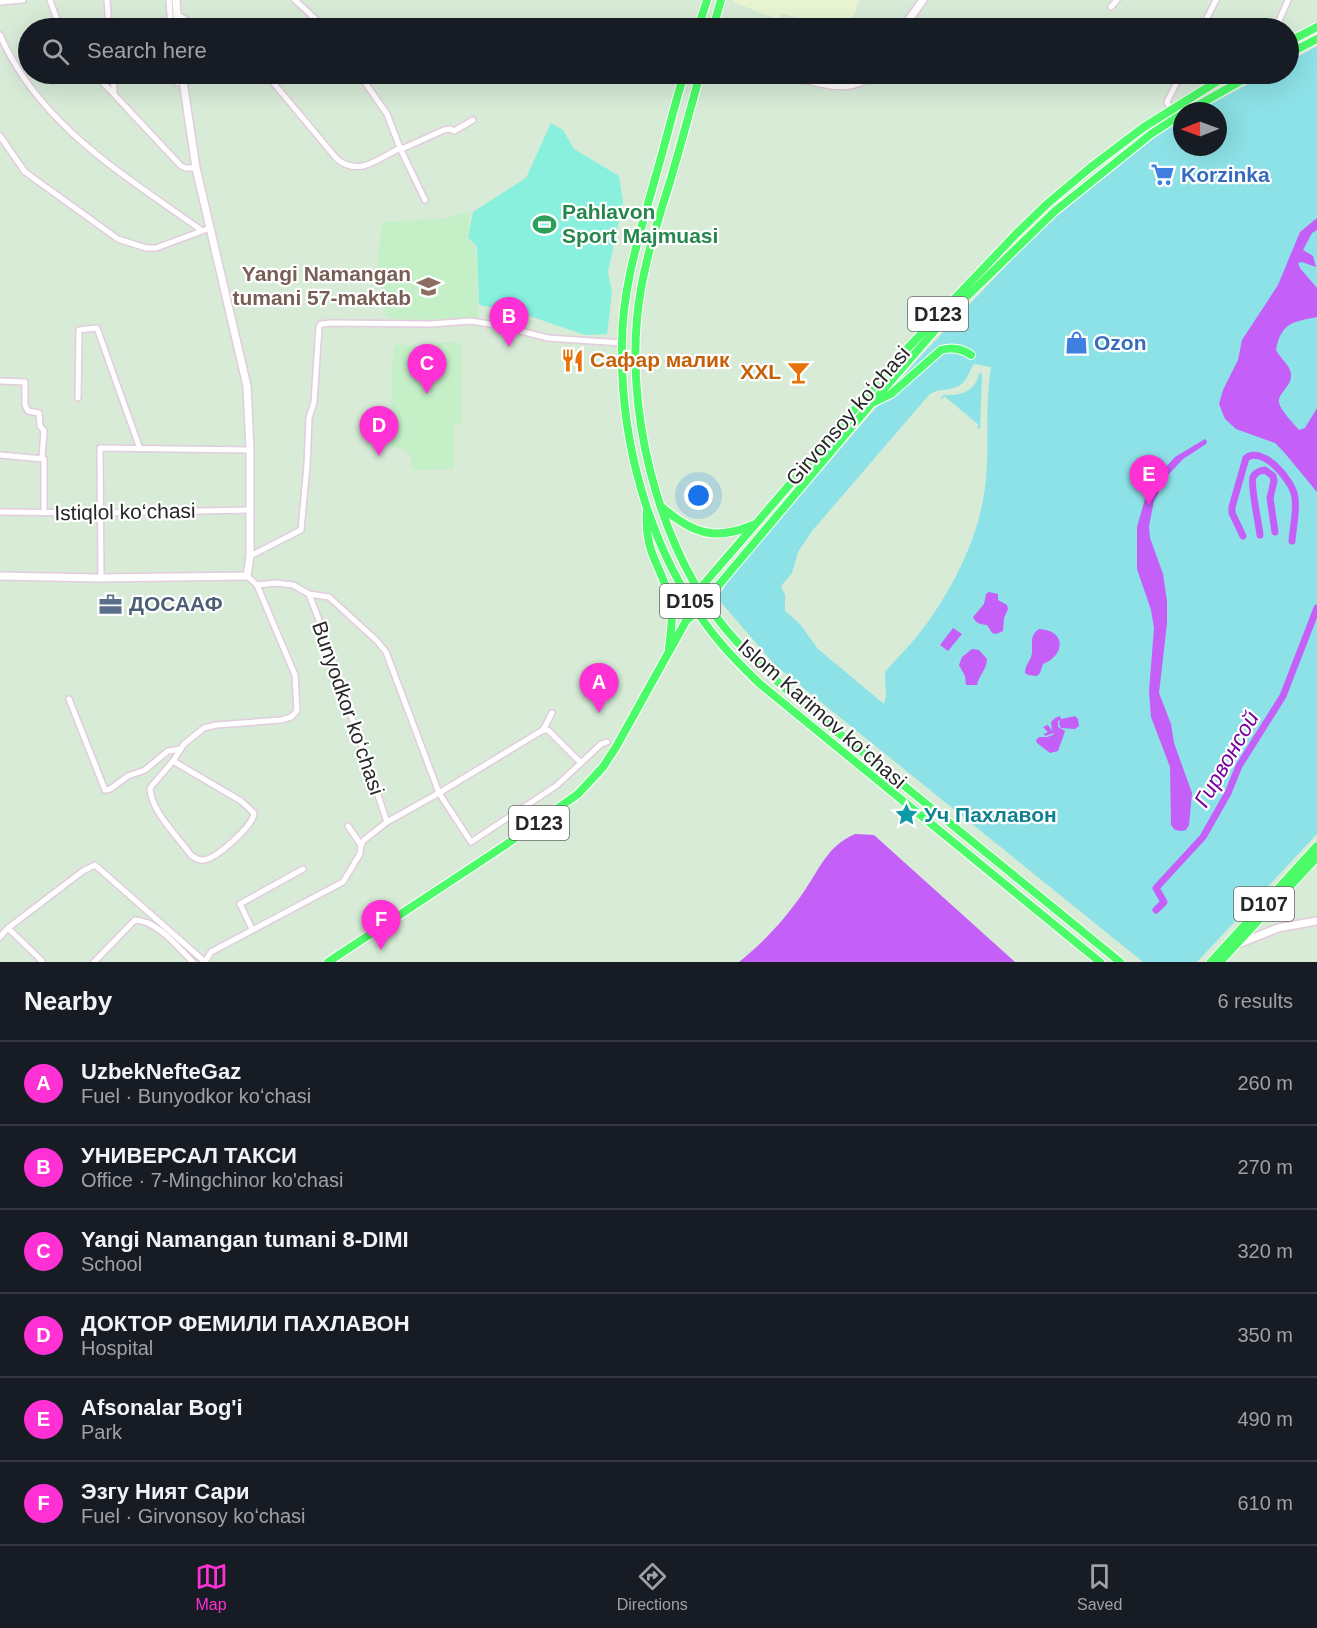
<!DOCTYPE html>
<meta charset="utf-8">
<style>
:root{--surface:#171b24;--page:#242831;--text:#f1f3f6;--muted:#9ea1a6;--line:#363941;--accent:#ff30d4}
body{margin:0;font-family:Arial,sans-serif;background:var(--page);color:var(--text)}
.compass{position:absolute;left:1173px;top:102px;width:54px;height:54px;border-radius:50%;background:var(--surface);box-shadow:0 6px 24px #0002;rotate:269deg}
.you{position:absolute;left:699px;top:496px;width:21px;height:21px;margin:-15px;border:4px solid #fff;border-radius:50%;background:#1a73e8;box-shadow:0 0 0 9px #1a73e833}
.badge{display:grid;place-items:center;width:39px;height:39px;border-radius:50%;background:var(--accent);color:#fff;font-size:20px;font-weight:700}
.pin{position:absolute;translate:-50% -50px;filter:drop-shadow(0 2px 3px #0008)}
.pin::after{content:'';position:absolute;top:32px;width:21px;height:18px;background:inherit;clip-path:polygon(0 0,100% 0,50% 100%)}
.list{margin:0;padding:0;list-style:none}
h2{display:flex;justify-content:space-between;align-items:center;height:78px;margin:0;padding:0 24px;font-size:26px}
h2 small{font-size:20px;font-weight:400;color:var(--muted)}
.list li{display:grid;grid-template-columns:39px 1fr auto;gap:18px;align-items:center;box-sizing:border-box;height:84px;padding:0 24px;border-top:2px solid var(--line)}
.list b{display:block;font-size:22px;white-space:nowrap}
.list p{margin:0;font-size:20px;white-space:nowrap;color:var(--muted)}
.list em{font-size:20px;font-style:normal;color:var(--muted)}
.icon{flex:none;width:33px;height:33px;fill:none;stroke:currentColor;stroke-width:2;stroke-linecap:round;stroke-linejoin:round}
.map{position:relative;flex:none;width:1317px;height:962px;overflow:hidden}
.search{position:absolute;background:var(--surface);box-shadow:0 6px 24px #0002;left:18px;right:18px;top:18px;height:66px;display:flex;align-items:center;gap:15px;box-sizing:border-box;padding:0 21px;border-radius:33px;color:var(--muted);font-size:22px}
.sheet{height:582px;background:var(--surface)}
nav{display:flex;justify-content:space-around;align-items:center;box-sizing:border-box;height:84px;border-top:2px solid var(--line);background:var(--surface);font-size:16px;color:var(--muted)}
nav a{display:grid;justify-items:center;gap:3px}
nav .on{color:var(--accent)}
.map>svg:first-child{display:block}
</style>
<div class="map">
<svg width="1317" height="962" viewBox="0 0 1317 962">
<rect width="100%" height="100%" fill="#d7ebd7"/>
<g fill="#c4efc7">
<polygon points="471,211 467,237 476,248 478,318 396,320 387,316 384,309 378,263 382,222 442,219"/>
<polygon points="433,343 461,343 462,425 453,425 454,469 412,470 411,456 405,450 393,446 391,443 392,364 395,345 432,347"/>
</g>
<polygon fill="#e8f4d2" points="733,0 859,0 850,28 826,28 782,13 779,20 733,2"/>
<g fill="#8de2e7" fill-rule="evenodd">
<path d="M1317 46V834L1197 962H1143L775 665 718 599 729 578 919 358 1037 233 1149 138 1182 120V147H1218V111H1198L1267 74H1288L1289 62ZM974 364 991 367C984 410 991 453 984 495 977 538 956 581 932 616 918 637 901 654 885 672L886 697 884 704 818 649 800 624 785 611V595L781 586 792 573 798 552 812 531 928 396C937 387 950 392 960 385 967 381 969 371 974 364Z"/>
<path d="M981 373 982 375 980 429 977 428 979 425 944 396 942 399H940L943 395C960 396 975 392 979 374Z"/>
</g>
<polygon fill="#88f0dd" points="551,123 563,130 574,149 619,176 623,202 608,272 612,292 607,334 585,335 515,311 479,305 477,247 468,237 473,212 526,178"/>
<g fill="#c45ff8">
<path d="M1317 218V230L1312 233 1303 250 1313 256 1316 267 1302 262 1298 263 1300 268 1317 288V317C1292 322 1281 323 1276 350 1280 358 1290 365 1291 374 1292 385 1282 390 1279 399 1276 406 1294 424 1299 430L1305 428 1317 408V492L1283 451 1275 443 1236 429 1225 419 1219 404 1223 390 1238 360 1242 340 1278 285 1300 232Z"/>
<polygon points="1205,439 1207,441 1206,444 1183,459 1169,474 1154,501 1149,526 1150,538 1163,574 1167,601 1167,623 1159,693 1171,724 1174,743 1192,793 1189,825 1186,830 1182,831 1175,830 1171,825 1170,767 1151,717 1149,691 1154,628 1151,610 1137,569 1137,527 1145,499 1156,478 1175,457"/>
<path d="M989 592 998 594V600L1007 605 1008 609 1004 618 1003 631 996 634 992 633 987 625C980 624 976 624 973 617L984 604 986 594Z"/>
<polygon points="953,628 962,634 948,651 940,645"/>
<path d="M1039 629C1066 630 1066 655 1043 664L1040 673 1037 676 1028 675 1025 673C1025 664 1031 661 1032 653 1033 642 1029 636 1039 629Z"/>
<path d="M972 649 979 650 987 659C987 669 979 675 977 685H966L965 676 959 665 962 657Z"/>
<polygon points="1060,716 1061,719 1075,716 1078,719 1079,726 1075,729 1061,728 1059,724 1060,720 1058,721 1058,727 1065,731 1058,751 1050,753 1037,743 1036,740 1039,737 1047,737 1053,735 1054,733 1045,736 1044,734 1048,732 1043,727 1048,725 1052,731 1051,722 1055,718"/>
<path d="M855 834 874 835 1015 962H739C763 943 786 918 803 893 820 869 826 847 855 834Z"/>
</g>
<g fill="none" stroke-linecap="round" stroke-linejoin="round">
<g stroke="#c45ff8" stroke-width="7">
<path d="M1260 535C1259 524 1250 485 1253 477 1256 472 1259 471 1265 470L1273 476 1274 481 1270 498 1275 532"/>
<path d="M1243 536 1232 513V507L1246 458C1263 445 1294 482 1295 498 1297 511 1293 527 1292 541"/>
<polyline points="1156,910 1164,902 1156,888 1203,837 1228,793 1239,766 1283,696 1317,608"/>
</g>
<defs>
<g id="street">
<polyline points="50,0 60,28"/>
<polyline points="107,0 109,28"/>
<polyline points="169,0 171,28"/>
<polyline points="295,0 325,28"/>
<polyline points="0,2 23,0"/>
<polyline points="1111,7 1117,0"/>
<polyline points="176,14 199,28"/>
<polyline points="1202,28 1216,0"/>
<polyline points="1276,28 1288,0"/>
<path d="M0 35C39 125 124 175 201 230"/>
<polyline points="95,74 181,166 186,168 196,168"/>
<polyline points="113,74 114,92"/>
<polyline points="176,74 177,83"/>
<path d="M266 74 337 159C359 177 378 159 400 148H404L444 130 450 129 454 131 473 120"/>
<polyline points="359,74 387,114 400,148 425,200"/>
<polyline points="1171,110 1167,102 1181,74"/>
<polyline points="0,136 25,172 118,239 146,248 156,248 210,228"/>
<polyline points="0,381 25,382 25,405 28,411 39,413 40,426 44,431 42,457"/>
<polyline points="78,398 79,330 97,328 140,449"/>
<polyline points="0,455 44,459 44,513"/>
<polyline points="0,512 100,513 250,510"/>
<polyline points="250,556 301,530 307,465 309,418 314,402 319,327 321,324 332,323 431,324 471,321 496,325 548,338 622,343"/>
<polyline points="247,576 257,585 275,583 293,585 309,594 322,628 387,822"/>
<polyline points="101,578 100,448 250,450"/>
<polyline points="309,594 329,597 377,641 386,652 439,793 543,730 548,730 581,763 601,744 607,742"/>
<polyline points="69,699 105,790 110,789 128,776 145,770 168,751 180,749"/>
<polyline points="543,730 552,713"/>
<path d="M173 761 241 801 254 813C253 826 217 858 204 860 199 861 195 858 191 855 178 837 150 810 150 788L173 761 184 744 204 728 216 725 281 720 291 717 297 711 295 675 257 585"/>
<polyline points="348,826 361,845"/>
<polyline points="252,929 240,904 303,869"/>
<polyline points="0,937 8,928"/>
<polyline points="42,961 8,928 83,871 95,865 205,962"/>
<path d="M94 962 135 920C158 921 177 947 193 962"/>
<polyline points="205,962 211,952 343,882 360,854 361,845 364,840 387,822 439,793 471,842 556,786 581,763"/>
</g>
<g id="secondary">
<polyline points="176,0 178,28"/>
<polyline points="903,28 923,0"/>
<path d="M785 74C811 80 851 97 871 74"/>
<polyline points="0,576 98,578 247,576 250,556 250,450 247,386 196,168 182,74"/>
<polyline points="1238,944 1278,928 1317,921"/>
</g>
<g id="primary">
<polyline points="698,28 707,0"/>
<polyline points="713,28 721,0"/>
<polyline points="1288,42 1317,27"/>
<polyline points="1288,54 1317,39"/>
<path d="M684 74C674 107 666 141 656 175 641 230 622 286 622 344 620 440 648 544 705 623 721 646 740 665 760 684L1100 962"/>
<path d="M700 74C690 111 680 148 669 185 655 229 641 273 637 319 627 427 664 564 738 643 786 694 843 736 897 780 971 841 1046 901 1120 962"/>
<polyline points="1188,111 1253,74"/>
<path d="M872 403 891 394 941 350C952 347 961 348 971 355"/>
<path d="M663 508C693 534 716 541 753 525"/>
<path d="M647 511C644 552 659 562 669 596 674 613 671 631 669 648"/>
<polyline points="686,621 697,611 871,404 950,313 1055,211 1151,134 1182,114"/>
<polyline points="328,962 504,846 578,794 603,767 616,747 686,621 690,600 905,351 1017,233 1047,204 1091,167 1144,127 1229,74"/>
<polyline points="1211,962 1317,846"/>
<polyline points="1220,962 1317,857"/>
</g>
</defs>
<use href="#street" stroke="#e2ccdd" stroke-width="8"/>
<use href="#secondary" stroke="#e2ccdd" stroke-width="10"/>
<use href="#primary" stroke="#fff" stroke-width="10"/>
<use href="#street" stroke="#fff" stroke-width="5"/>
<use href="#secondary" stroke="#fff" stroke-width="7"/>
<use href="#primary" stroke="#4bfb68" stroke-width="8"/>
</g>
<defs>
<symbol id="supermarket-bare" viewBox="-9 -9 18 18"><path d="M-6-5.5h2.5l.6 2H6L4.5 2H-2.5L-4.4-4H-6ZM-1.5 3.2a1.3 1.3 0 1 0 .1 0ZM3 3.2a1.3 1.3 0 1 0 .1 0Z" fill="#3f7fe0" stroke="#fff" stroke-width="2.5" paint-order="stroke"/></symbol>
<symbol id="stadium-bare" viewBox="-9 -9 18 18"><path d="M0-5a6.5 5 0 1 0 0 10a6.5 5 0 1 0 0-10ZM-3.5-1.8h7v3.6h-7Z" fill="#2e9e5b" stroke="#fff" stroke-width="2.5" paint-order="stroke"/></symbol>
<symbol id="school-bare" viewBox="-9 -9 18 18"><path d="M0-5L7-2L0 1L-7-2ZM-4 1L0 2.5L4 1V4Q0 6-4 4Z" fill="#8d6e63" stroke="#fff" stroke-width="2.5" paint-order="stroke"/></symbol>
<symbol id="shop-bare" viewBox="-9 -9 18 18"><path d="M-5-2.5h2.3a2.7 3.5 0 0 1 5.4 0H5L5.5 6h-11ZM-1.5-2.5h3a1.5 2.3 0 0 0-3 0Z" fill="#3f7fe0" stroke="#fff" stroke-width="2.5" paint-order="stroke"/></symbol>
<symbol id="restaurant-bare" viewBox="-9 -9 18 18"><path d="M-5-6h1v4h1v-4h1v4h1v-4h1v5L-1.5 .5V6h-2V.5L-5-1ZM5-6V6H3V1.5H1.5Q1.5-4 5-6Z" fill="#e8710a" stroke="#fff" stroke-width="2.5" paint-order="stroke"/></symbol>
<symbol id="bar-bare" viewBox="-9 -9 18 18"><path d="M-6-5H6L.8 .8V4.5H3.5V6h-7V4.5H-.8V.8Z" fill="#e8710a" stroke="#fff" stroke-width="2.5" paint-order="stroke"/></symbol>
<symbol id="office-bare" viewBox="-9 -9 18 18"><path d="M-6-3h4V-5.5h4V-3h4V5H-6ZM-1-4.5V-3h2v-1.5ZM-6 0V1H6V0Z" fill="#5c6f8a" stroke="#fff" stroke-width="2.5" paint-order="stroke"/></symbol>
<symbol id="sight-bare" viewBox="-9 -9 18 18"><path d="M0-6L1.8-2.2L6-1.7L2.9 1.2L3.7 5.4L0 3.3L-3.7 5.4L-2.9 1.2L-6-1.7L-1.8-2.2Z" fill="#0f9aa8" stroke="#fff" stroke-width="2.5" paint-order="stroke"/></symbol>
</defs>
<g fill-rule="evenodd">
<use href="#supermarket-bare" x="1146" y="158" width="33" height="33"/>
<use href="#stadium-bare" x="528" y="208" width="33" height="33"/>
<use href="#school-bare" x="412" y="270" width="33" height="33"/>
<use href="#shop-bare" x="1060" y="326" width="33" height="33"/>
<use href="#restaurant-bare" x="556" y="344" width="33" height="33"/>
<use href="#bar-bare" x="782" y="356" width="33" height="33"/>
<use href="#office-bare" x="94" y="588" width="33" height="33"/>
<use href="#sight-bare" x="890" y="798" width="33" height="33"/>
</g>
<g text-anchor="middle" stroke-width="4.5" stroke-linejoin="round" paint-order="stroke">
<g fill="#fff" stroke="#686868" stroke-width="1.5">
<rect x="908" y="297" width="60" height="34" rx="4.5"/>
<rect x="660" y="584" width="60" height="34" rx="4.5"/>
<rect x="509" y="806" width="60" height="34" rx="4.5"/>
<rect x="1234" y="887" width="60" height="34" rx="4.5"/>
</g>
<g font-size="20" font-weight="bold" fill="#272727">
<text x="938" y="321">D123</text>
<text x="690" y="608">D105</text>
<text x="539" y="830">D123</text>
<text x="1264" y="911">D107</text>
</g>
<g font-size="21" font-weight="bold" fill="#366cbe" stroke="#fff" text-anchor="start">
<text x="1181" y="182">Korzinka</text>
<text x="1094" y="350">Ozon</text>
</g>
<g font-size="21" font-weight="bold" fill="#27864d" stroke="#fff" text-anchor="start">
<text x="562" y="219">Pahlavon<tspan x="562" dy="24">Sport Majmuasi</tspan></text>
</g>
<g font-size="21" font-weight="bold" fill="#785e54" stroke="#fff" text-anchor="end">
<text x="411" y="281">Yangi Namangan<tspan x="411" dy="24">tumani 57-maktab</tspan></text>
</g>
<g font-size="21" font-weight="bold" fill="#c56008" stroke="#fff" text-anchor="start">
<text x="590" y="367">Сафар малик</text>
<text x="781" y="379" text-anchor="end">XXL</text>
</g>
<g font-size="21" fill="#272727" stroke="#fff">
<text transform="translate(848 416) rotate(-49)" y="7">Girvonsoy koʻchasi</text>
<text transform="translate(125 512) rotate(-1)" y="7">Istiqlol ko‘chasi</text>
<text transform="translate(348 708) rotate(71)" y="7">Bunyodkor koʻchasi</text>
<text transform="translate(822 714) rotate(41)" y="7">Islom Karimov koʻchasi</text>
</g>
<g font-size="21" font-weight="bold" fill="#4e5e75" stroke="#fff" text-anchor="start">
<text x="129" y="611">ДОСААФ</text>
</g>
<g font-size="21" font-weight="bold" fill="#0d838f" stroke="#fff" text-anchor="start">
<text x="924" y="822">Уч Пахлавон</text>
</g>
<g font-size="22" font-style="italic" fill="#76039f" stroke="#fff">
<text transform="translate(1226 759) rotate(-60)" y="8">Гирвонсой</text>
</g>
</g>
</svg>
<svg class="compass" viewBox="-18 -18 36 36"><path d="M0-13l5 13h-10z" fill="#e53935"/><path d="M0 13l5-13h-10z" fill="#9ea1a6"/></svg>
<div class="you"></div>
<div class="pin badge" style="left:599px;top:713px">A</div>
<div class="pin badge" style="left:509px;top:347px">B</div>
<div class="pin badge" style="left:427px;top:394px">C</div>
<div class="pin badge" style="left:379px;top:456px">D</div>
<div class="pin badge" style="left:1149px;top:505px">E</div>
<div class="pin badge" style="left:381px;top:950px">F</div>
<div class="search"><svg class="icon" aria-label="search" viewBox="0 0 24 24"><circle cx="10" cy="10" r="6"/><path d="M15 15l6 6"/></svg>Search here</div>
</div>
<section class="sheet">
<h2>Nearby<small>6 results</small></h2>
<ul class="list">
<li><span class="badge">A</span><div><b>UzbekNefteGaz</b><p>Fuel · Bunyodkor koʻchasi</p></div><em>260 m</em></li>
<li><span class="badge">B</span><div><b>УНИВЕРСАЛ ТАКСИ</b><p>Office · 7-Mingchinor ko'chasi</p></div><em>270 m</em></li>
<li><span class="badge">C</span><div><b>Yangi Namangan tumani 8-DIMI</b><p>School</p></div><em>320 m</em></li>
<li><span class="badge">D</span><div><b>ДОКТОР ФЕМИЛИ ПАХЛАВОН</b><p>Hospital</p></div><em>350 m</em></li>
<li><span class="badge">E</span><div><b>Afsonalar Bog'i</b><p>Park</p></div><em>490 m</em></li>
<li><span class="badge">F</span><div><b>Эзгу Ният Сари</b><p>Fuel · Girvonsoy koʻchasi</p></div><em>610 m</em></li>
</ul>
</section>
<nav>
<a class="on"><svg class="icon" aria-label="map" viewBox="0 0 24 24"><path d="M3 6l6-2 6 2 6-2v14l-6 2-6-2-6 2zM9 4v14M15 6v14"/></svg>Map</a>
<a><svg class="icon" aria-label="directions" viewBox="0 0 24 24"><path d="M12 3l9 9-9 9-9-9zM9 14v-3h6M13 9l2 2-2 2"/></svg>Directions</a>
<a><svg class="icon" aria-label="saved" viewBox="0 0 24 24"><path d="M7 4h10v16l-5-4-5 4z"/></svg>Saved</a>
</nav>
